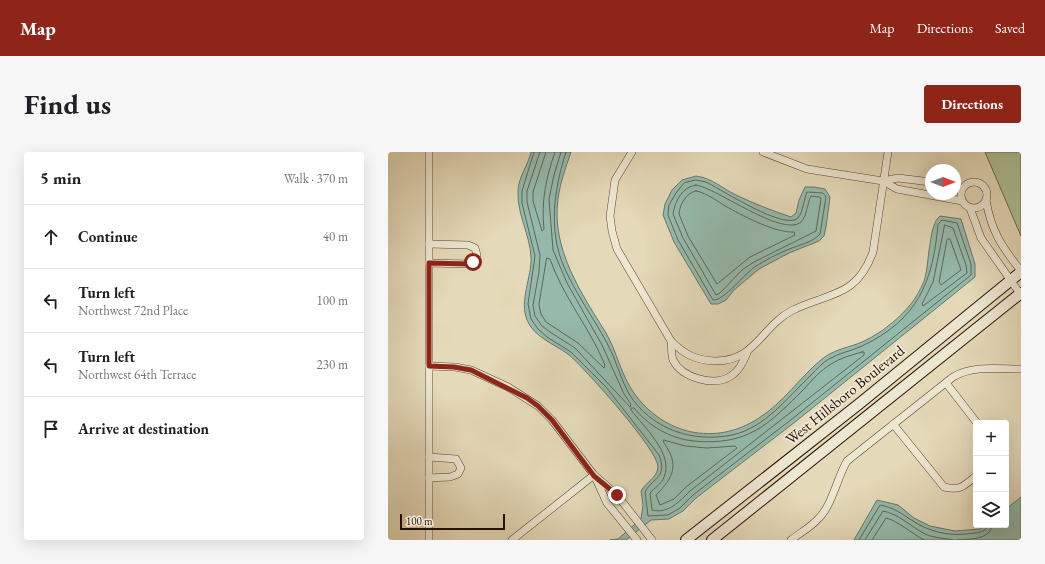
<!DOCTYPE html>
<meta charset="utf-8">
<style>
:root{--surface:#fff;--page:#f6f6f6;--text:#202124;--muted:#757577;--line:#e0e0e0;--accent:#8f2418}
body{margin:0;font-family:"EB Garamond",serif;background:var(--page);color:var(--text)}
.controls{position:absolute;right:12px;bottom:12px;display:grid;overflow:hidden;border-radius:4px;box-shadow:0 4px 16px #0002}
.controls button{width:36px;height:36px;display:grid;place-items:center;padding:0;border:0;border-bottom:1px solid var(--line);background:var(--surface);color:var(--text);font:20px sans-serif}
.compass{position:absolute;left:537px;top:12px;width:36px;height:36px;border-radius:50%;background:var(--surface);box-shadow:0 4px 16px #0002;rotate:90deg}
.scale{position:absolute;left:12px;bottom:10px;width:105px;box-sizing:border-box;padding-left:4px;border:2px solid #281108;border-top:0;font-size:11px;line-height:14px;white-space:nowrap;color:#281108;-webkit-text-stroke:3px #ede6d1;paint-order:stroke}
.stop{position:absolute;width:12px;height:12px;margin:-9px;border:3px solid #8f2418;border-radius:50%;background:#fff}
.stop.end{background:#8f2418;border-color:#fff;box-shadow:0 1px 4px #0008}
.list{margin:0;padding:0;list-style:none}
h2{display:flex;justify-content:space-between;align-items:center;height:52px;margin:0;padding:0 16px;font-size:17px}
h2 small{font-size:13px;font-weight:400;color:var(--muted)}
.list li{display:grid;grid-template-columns:26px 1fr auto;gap:12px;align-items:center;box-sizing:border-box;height:64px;padding:0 16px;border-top:1px solid var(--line)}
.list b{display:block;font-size:15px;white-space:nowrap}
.list p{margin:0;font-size:13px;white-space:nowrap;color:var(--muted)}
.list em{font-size:13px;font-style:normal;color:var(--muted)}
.icon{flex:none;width:22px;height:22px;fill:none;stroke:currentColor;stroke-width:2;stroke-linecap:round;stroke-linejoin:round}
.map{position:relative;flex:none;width:633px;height:388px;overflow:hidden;border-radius:4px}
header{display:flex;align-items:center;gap:24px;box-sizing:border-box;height:56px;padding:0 20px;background:var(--accent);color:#fff}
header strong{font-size:19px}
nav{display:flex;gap:22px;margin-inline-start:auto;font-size:14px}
.intro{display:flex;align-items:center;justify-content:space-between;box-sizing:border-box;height:96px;padding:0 24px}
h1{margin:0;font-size:28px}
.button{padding:10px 18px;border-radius:4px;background:var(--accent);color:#fff;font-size:14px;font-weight:700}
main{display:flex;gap:24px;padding:0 24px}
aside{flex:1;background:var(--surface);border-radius:4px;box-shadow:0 4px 16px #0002}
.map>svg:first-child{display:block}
</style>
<header>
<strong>Map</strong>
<nav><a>Map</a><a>Directions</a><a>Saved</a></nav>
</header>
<div class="intro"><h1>Find us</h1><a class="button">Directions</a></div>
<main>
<aside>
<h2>5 min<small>Walk · 370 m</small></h2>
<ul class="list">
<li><svg class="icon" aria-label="ahead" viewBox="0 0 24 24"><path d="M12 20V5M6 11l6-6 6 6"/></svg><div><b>Continue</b></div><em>40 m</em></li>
<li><svg class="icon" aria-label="left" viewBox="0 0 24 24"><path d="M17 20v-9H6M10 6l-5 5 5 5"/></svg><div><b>Turn left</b><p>Northwest 72nd Place</p></div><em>100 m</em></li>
<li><svg class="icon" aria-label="left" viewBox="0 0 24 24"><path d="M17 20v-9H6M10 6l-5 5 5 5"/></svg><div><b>Turn left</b><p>Northwest 64th Terrace</p></div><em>230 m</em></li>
<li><svg class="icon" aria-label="arrive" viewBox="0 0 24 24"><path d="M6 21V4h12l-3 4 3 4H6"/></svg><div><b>Arrive at destination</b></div></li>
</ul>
</aside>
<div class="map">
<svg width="633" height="388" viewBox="0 0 633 388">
<rect width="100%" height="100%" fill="#e4d9b8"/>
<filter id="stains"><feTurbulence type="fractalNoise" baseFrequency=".005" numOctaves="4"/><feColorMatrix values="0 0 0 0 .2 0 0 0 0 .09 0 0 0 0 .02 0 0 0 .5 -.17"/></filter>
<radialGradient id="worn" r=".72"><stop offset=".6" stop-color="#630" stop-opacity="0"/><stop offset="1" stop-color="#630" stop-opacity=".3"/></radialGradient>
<polygon fill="#adc094" stroke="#6a684e" points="597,0 633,0 633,84"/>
<g fill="#95baac" stroke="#69766a">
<path d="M143 0H183C178 15 172 31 170 47 163 96 193 141 218 181 229 200 233 223 246 241 275 282 327 295 371 266 395 251 412 225 434 207 444 199 457 196 469 192 488 185 509 169 522 153 528 146 534 135 537 126 541 111 541 72 552 64L573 67 587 112V125L407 270 308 346 295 359 281 367 263 368 238 388H222L230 387 253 367 255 353 253 339C258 330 269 326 270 315 271 299 195 214 180 202 166 192 146 185 139 168 131 148 144 125 143 105 142 83 129 62 130 40 130 25 140 14 143 0Z"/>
<path d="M308 24C324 26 335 37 350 44 367 52 385 59 403 65L408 61 411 48 417 35H426L437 37 442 45 438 75 436 84 431 89 401 101 371 117 346 138 338 148 330 152H323L286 90 275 63 277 52 284 38 294 28Z"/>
<polygon points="633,345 633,388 466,388 489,348 510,353 526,366 542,374 567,379 592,377 597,373 618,373 618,357"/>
</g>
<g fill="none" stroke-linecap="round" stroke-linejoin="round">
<g stroke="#5e665a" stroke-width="1">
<path d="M146 0 134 39V51L147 104 140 152 143 167 150 177 159 185 183 200 218 235 271 303C280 326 265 325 257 340L260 364 280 363 292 356 305 343 404 267 583 123V112L569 71 554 68 550 72C545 131 529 168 474 194 463 199 451 201 441 207 434 211 429 217 423 223 400 245 377 276 344 283 304 291 263 277 241 242 232 226 228 207 219 191 205 165 188 142 176 115 160 77 166 38 178 0"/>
<polyline points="152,0 139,39 139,50 152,103 151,120 145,153 147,164 154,174 162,180 187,196 242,255 243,252 236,242 214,193 179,131 165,98 161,47 166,23 173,0"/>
<path d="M158 0 145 40V49L154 79 156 77C153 49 158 26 167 0"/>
<path d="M308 28C312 29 316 29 320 31 334 38 397 79 410 66 415 60 416 47 419 40L435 41 438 45 432 82C424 91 410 93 399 98 389 102 378 108 368 114 357 121 336 149 325 148L290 88 280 63 281 53 288 41 296 31Z"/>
<path d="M308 33C329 36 395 86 413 70 419 64 419 52 423 44L432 45 433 47 428 79 366 110 354 118 332 141 328 143 295 86 285 62C287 49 294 35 308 33Z"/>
<path d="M308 39C320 41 331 51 341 56 357 65 388 81 406 80L407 83 362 105 329 132 300 84 291 62C292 52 298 41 308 39Z"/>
<polygon points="557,73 565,76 578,113 579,121 535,154 534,152 545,130"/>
<polygon points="562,87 573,118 553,133 551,130 559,88"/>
<path d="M159 106 162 107C175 145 202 176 217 213L216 216 190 191 158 170 153 162 151 153Z"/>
<path d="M474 200H476V203L302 339C291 350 280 362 264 358L262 341C266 336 274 332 276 325 286 302 256 275 243 258V256H246C261 274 281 286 305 289 360 294 380 273 416 237 424 228 433 218 443 212 452 206 464 203 474 200Z"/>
<path d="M276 288 297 294 319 296 347 294 349 296 298 335 286 347 272 353 268 343C285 326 292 313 276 291Z"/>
<path d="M471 388 492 353C507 356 512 361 525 369 540 379 559 384 578 382 585 381 592 382 598 377L599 373"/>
<path d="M477 388 495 359C511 362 522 374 537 382 545 386 556 386 565 388"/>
<path d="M484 388 498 366C508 368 525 382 536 388"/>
<path d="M569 388C581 387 603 388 604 373"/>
</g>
<defs>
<g id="street">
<polyline points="41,0 41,388"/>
<path d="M244 0 227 28 222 64 224 79 229 97 283 189C296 202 307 208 326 209 368 210 373 174 405 158 442 140 468 146 485 100L500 0"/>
<polyline points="375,0 419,17 495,29 509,37 574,49"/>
<polyline points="495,29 510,26 543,30"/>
<circle cx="586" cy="43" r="13"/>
<path d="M598 48C603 79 614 95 633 119"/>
<polyline points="582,56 593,86 633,143"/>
<polyline points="41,92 80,93 87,96 89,103 87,108 81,112 41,111"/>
<path d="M283 189C284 195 283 202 285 208 294 226 326 235 343 224 351 219 355 210 359 201"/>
<polyline points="41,214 67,215 83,218 120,235 150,254 164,268 206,323 229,343 264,388"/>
<polyline points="558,231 589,271"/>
<path d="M505 272 556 335C572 339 576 334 588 324"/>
<polyline points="41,326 62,325 70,322 73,316 68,307 41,305"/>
<polyline points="208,327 219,351 249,388"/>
<polyline points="124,388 206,323"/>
<path d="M403 388C412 381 423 375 430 367 444 354 449 326 459 309L565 225C585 213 610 217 633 217"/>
</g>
<g id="secondary">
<polyline points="298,388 471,252 633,120"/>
<polyline points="324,388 633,141"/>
</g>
</defs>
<use href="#street" stroke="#574334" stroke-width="8"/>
<use href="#secondary" stroke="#281108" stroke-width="12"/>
<use href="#street" stroke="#ede6d1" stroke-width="7"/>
<use href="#secondary" stroke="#ede6d1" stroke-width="10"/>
</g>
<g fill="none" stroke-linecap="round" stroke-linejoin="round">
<polyline stroke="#8f2418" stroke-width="5" points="85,110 81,112 41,111 41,214 66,215 83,218 139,246 150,254 164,268 206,324 229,343"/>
</g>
<g text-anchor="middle" stroke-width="4" stroke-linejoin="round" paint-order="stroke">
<g font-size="15" fill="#281108" stroke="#ede6d1">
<text transform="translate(457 243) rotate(-39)" y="5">West Hillsboro Boulevard</text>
</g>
</g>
<rect width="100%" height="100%" filter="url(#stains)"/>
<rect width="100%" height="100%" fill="url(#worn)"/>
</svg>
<div class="controls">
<button>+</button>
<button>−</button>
<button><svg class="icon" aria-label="layers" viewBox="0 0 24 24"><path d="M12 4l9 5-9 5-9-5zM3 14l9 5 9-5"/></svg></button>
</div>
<svg class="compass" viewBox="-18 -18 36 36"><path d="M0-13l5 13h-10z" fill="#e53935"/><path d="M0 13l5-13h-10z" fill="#757577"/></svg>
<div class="scale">100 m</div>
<div class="stop" style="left:85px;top:110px"></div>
<div class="stop end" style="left:229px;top:343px"></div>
</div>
</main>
